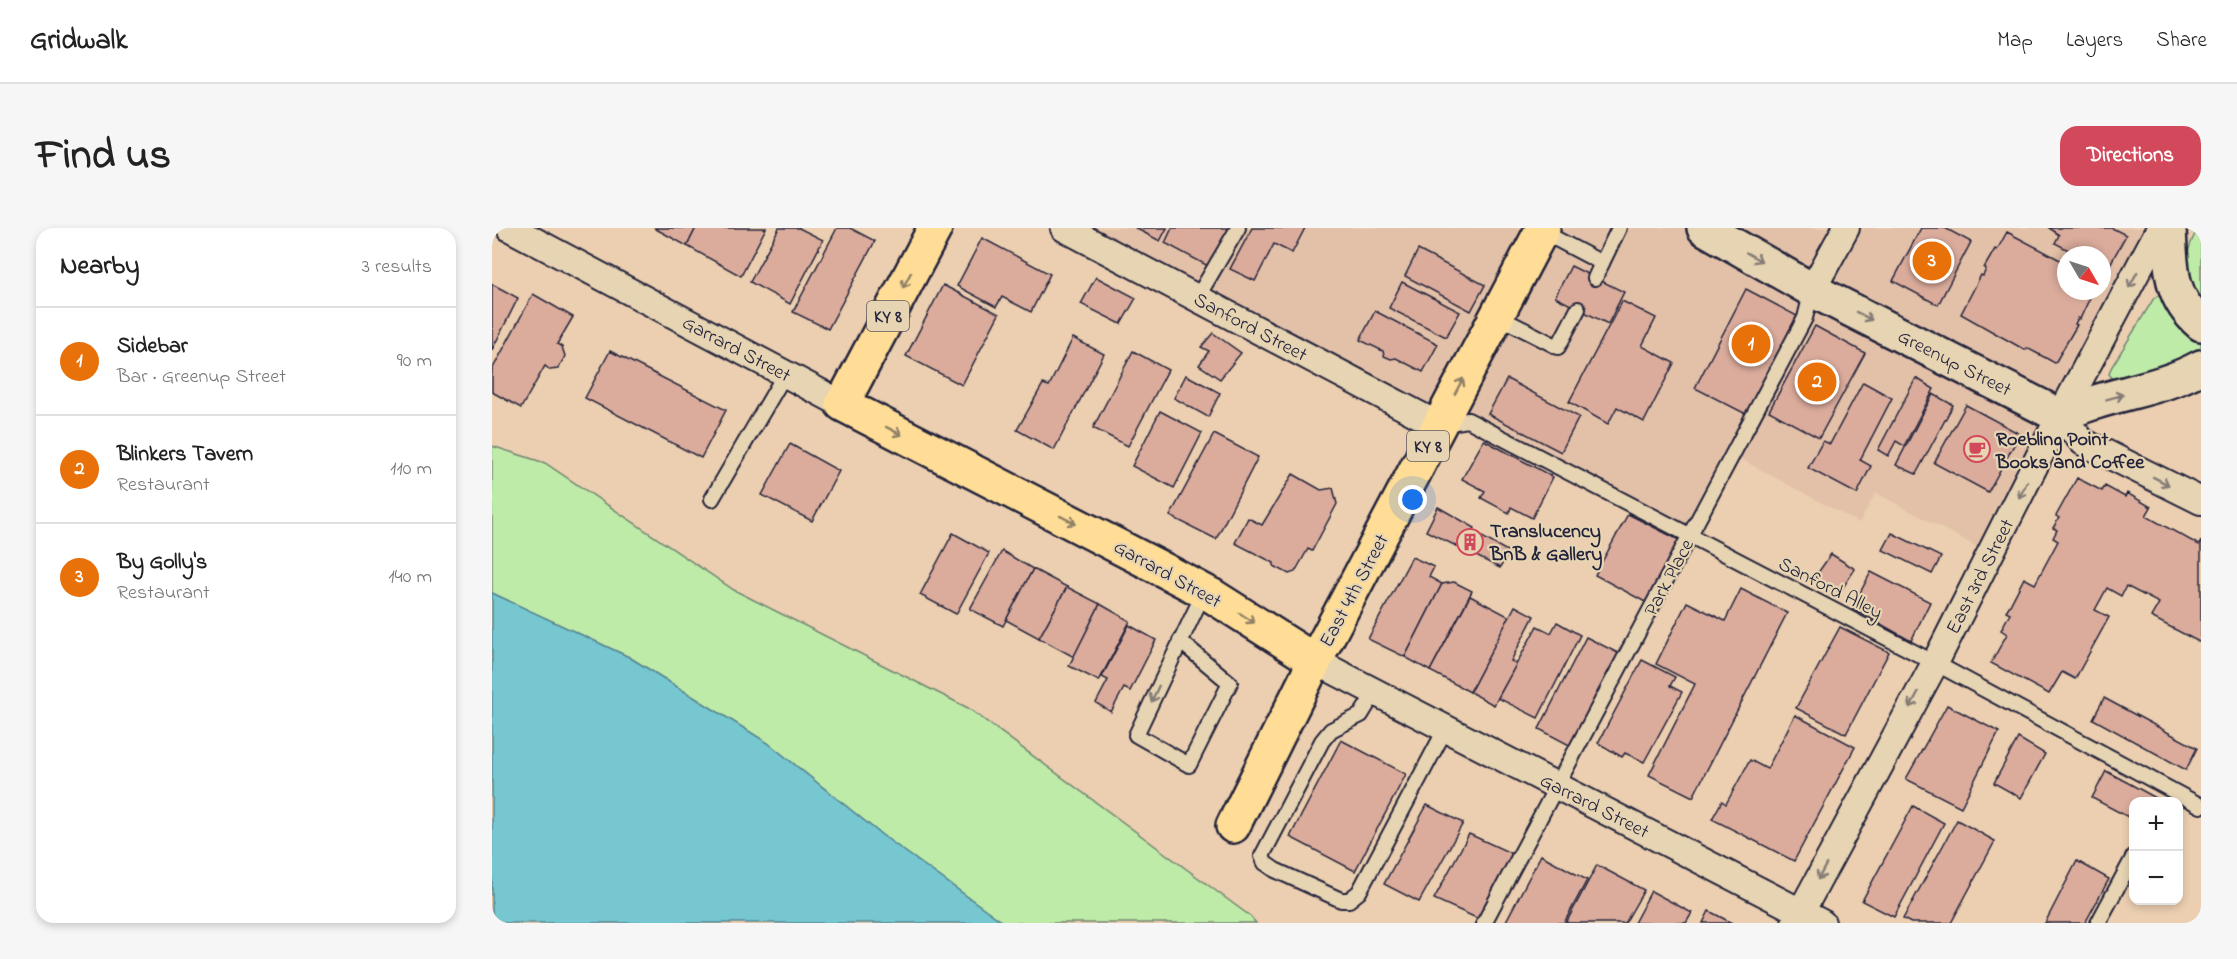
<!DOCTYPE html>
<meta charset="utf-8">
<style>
:root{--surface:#fff;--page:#f6f6f6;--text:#222;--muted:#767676;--line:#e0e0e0;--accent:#d1495b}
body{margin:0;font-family:"Indie Flower",sans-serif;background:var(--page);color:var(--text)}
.controls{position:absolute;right:18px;bottom:18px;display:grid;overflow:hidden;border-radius:12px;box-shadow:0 3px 9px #0003}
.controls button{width:54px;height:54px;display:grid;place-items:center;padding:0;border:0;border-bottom:2px solid var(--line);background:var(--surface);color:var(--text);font:30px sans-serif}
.compass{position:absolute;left:1565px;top:18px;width:54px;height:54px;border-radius:50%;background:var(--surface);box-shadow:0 3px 9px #0003;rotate:129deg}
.you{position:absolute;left:921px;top:272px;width:21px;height:21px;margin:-15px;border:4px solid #fff;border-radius:50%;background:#1a73e8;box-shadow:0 0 0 9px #1a73e833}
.badge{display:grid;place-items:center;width:39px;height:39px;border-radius:50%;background:var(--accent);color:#fff;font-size:20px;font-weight:700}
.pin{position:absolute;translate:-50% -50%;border:3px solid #fff;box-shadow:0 2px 6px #0006}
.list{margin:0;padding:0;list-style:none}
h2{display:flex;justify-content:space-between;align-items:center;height:78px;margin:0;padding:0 24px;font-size:26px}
h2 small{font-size:20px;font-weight:400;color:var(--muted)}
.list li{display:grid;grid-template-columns:39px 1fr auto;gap:18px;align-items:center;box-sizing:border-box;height:108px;padding:0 24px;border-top:2px solid var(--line)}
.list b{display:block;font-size:22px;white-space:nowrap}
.list p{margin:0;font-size:20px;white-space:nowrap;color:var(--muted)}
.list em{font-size:20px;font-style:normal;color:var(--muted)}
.map{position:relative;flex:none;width:1709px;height:695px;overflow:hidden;border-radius:18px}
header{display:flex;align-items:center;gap:36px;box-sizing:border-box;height:84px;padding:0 30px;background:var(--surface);border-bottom:2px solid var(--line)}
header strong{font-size:28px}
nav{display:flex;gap:33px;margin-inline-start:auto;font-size:21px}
.intro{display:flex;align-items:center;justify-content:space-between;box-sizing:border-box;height:144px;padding:0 36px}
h1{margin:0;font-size:42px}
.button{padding:15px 27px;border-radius:18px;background:var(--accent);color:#fff;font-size:21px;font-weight:700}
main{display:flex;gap:36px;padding:0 36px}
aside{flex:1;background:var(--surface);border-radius:18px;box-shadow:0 3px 9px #0003}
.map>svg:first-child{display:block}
</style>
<header>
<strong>Gridwalk</strong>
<nav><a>Map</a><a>Layers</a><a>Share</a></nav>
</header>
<div class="intro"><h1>Find us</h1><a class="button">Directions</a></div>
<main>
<aside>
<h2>Nearby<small>3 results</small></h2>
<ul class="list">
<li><span class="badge" style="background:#e8710a">1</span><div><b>Sidebar</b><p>Bar · Greenup Street</p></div><em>90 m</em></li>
<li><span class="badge" style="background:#e8710a">2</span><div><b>Blinkers Tavern</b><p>Restaurant</p></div><em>110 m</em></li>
<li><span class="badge" style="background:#e8710a">3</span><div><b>By Golly's</b><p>Restaurant</p></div><em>140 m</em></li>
</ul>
</aside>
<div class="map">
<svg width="1709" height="695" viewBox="0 0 1709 695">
<rect width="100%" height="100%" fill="#eccfb0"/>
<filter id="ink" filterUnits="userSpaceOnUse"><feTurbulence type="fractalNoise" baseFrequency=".0167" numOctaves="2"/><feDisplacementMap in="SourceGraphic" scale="12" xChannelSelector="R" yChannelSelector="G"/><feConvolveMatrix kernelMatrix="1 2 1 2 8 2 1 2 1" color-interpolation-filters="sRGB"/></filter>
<g filter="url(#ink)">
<path fill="#e3c1a8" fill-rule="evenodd" d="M572 0H1668L1498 326 1384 265 1367 295 1241 227 1198 308 976 192 946 197ZM1574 27H1610V63H1574Z"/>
<g fill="#bfeba8" stroke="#708672" stroke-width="1.5">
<path d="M1706 0H1709V74C1704 69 1702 63 1700 56 1691 33 1695 21 1706 0Z"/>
<polygon points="1669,66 1709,112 1709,125 1677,138 1627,152 1621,151 1617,146 1619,140 1662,70"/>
<polygon points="0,218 53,235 242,362 476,480 758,688 764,695 512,695 390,607 276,515 137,429 0,365"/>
</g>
<polygon fill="#76c7d0" stroke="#548594" stroke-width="1.5" points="0,365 137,429 276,515 390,607 512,695 0,695"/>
<g fill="#dbac9c" stroke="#22223b" stroke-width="1.5">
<polygon points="162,0 204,0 195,18"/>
<polygon points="204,0 274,0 249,48 195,18"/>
<polygon points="287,0 307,0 331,12 298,76 258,54"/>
<polygon points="345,0 358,0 383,13 336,101 301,84"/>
<polygon points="643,0 675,0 668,13"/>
<polygon points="680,0 739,0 718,39 673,15"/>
<polygon points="760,0 813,0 800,25 782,16 763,53 738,41"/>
<polygon points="1429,0 1453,0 1479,14 1446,77 1401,53"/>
<polygon points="1557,0 1620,0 1634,7 1615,42 1610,39 1610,27 1586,27 1563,15 1567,7"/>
<polygon points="1515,4 1574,35 1574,63 1601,63 1588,91 1586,90 1583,96 1585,97 1563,135 1535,120 1533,122 1469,86 1489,47 1491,48 1494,41 1492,40 1503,21 1505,22"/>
<polygon points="490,10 558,46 539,84 510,69 504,79 465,58"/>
<polygon points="926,22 993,57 979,83 913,48"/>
<polygon points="1079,38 1132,64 1116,96 1063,69"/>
<polygon points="604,49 644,70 629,96 589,76"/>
<polygon points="910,54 968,84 954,109 897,80"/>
<polygon points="0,56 26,70 0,122"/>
<polygon points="451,57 507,86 470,157 414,128"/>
<polygon points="1254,61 1305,88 1254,186 1203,160"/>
<polygon points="41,66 81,89 65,116 70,119 73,128 66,141 58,142 53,138 29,180 0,164 0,142"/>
<polygon points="1130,73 1164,90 1150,118 1182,135 1152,194 1125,179 1116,196 1077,174"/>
<polygon points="883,83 946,116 931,144 904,130 899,131 892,128 891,123 868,112"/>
<polygon points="1323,98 1373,125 1327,210 1277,183"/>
<polygon points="721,105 749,125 728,151 707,137 717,123 709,119"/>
<polygon points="581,110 612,126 562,222 525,202 551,156 557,158"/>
<polygon points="118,123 234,182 209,230 93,170"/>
<polygon points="641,123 676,142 636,218 601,200"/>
<polygon points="694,147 728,165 716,189 682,170"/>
<polygon points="1424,150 1442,161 1412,218 1404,213 1396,228 1386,222"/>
<polygon points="1015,151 1087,189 1069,224 996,186"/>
<polygon points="1371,154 1400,170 1368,232 1379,238 1365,266 1316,240 1331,213 1338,216"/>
<polygon points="1441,166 1461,177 1424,246 1404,237"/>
<polygon points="1474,177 1528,206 1496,264 1442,235"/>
<polygon points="668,183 710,205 682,260 640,238"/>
<polygon points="722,206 766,229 724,311 678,288"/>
<polygon points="992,212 1061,249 1040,290 1019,279 1017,285 989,270 993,263 970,251"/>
<polygon points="298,216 347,243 320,293 270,267"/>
<polygon points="801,246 829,262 841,260 845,276 820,323 816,321 803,344 797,346 782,338 782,335 743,315 756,290 770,297"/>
<polygon points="1585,250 1610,263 1613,258 1633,269 1635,265 1659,279 1654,288 1707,317 1709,313 1709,415 1659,389 1667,375 1634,358 1629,368 1615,360 1603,382 1617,389 1583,451 1570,444 1557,466 1499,435 1515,406 1509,402 1518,385 1514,383 1518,377 1532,350 1543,356 1566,313 1561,310 1565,302 1561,300 1567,290 1564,288"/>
<polygon points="946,279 983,300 981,304 1017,324 1008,340 934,303"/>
<polygon points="1136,286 1187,312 1155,375 1103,347"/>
<polygon points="461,305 497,325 464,386 428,367"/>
<polygon points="1400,305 1449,329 1440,346 1391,322"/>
<polygon points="510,323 541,341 511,398 478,381"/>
<polygon points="1339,326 1363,341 1348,364 1323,349"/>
<polygon points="920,329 942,339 937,349 950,356 913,429 876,411"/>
<polygon points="541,341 575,359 547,410 514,392"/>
<polygon points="1379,344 1438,374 1419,413 1360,380"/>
<polygon points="962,354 980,363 938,443 913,429 950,356"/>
<polygon points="575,359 608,376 582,429 547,410"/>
<polygon points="1249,361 1295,385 1201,569 1157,547 1203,456 1164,436 1195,374 1233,393"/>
<polygon points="978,368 1018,389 978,464 938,443"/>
<polygon points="608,376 638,393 607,453 577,438"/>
<polygon points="1023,378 1042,388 1019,433 1025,436 1002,477 978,464"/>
<polygon points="1065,394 1088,407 1046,490 1006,470 1045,398 1059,405"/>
<polygon points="637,397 664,412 638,463 632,460 619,484 604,475 616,452 610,449"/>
<polygon points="1348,399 1397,424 1354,506 1304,480"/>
<polygon points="1094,409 1128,426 1081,519 1047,501"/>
<polygon points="1150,432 1183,449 1178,458 1190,464 1152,534 1133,525 1130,529 1106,515"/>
<polygon points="1612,470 1705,520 1694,542 1601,491"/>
<polygon points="1455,477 1507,504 1469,579 1414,551"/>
<polygon points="1303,487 1363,519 1302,633 1220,591 1230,573 1234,576 1258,532 1275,541"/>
<polygon points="1526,510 1553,526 1529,570 1502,555"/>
<polygon points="849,512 914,546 863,643 798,609"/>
<polygon points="1614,543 1666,571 1664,574 1642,574 1642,592 1600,570"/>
<polygon points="935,577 971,595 927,674 892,656"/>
<polygon points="1421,578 1452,595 1402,689 1370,673"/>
<polygon points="1465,592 1503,613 1459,695 1419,695 1411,691"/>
<polygon points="977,606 1023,627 989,692 942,671"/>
<polygon points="1049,627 1095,652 1072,695 1013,695"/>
<polygon points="1585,633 1617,651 1593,695 1553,695"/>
<polygon points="1105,637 1152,662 1133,695 1074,695"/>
<polygon points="1159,663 1200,685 1194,695 1142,695"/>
<polygon points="1217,683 1240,695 1211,695"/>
</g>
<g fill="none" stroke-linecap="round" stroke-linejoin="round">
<defs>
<g id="lane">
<polyline points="1049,3 1110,35 1127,0"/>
<polyline points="1103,50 1110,35"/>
<polyline points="705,70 746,0"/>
<polyline points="1005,88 1066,119 1086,81"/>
<polyline points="951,196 976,192 1443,435 1709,578"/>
<polyline points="220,271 293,146"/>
<polyline points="688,413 738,455 697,537 644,507 712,364"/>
<polyline points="883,464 869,487 839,502 830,513 770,628 773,635 783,642 849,672 857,672 867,664 954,500"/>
<polyline points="992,695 1313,90 1320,62"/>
<polyline points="1606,695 1642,628"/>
</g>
<g id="street">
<polyline points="18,0 350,176"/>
<polyline points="572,0 946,197"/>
<polyline points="1320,62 1354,0"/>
<polyline points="1568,188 1591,214 1709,273"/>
<polyline points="823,433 1330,695"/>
<polyline points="1303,695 1443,435 1552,219 1668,0"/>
</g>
<g id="secondary">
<path d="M1212 0 1320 62 1568 188C1614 165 1664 164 1709 139"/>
<path d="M1677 0C1679 39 1677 69 1709 96"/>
</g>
<g id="primary">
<polyline points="443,0 350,176 668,340 719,367 823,433"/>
<polyline points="741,598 823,433 1051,0"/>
</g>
</defs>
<use href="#lane" stroke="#22223b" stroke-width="18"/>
<use href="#street" stroke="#22223b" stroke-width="30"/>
<use href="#secondary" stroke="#22223b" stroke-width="38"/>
<use href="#primary" stroke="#22223b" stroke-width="38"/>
<use href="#lane" stroke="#e6d4b2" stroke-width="14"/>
<use href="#street" stroke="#e6d4b2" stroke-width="26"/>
<use href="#secondary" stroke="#e6d4b2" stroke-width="33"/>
<use href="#primary" stroke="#ffdd96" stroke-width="33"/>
</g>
<defs><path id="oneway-shaft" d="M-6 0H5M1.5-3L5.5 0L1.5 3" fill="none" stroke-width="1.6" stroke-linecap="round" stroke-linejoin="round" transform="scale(1.5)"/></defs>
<g stroke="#847b76">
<use href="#oneway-shaft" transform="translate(1262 29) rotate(30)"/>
<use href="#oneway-shaft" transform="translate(1641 52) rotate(118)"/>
<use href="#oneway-shaft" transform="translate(1372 88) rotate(27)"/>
<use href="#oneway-shaft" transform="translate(1623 169) rotate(-15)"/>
<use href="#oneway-shaft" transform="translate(1669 253) rotate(27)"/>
<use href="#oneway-shaft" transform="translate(1531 262) rotate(117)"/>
<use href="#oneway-shaft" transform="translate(663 466) rotate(115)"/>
<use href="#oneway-shaft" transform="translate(1422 472) rotate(118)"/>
<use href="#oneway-shaft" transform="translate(1330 644) rotate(118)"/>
</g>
<g stroke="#908068">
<use href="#oneway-shaft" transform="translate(415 52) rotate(118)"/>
<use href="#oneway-shaft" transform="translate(967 158) rotate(-62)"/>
<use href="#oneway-shaft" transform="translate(402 203) rotate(27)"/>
<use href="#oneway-shaft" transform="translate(576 292) rotate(27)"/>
<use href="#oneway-shaft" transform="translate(755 390) rotate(33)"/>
</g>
</g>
<defs>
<symbol id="cafe-ring" viewBox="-11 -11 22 22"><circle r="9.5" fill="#e6d4b2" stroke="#d1495b" stroke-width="1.5"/><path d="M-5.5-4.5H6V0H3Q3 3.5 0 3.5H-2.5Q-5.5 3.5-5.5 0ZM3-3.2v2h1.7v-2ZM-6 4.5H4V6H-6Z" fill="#d1495b"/></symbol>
<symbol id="building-ring" viewBox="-11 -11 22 22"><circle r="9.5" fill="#e6d4b2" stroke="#d1495b" stroke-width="1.5"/><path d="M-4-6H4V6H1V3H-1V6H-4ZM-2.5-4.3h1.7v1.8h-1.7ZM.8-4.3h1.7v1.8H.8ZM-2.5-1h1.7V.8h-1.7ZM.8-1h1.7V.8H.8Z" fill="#d1495b"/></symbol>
</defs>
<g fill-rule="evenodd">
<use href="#cafe-ring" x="1470" y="206" width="30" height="30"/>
<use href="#building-ring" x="963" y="299" width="30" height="30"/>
</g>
<g text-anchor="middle" stroke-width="4.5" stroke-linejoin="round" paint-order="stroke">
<g fill="#e6d4b2" stroke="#5d575f" stroke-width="1.5">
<rect x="375" y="73" width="42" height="30" rx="4.5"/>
<rect x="915" y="203" width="42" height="30" rx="4.5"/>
</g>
<g font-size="18" font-weight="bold" fill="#22223b">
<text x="396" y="94">KY 8</text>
<text x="936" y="224">KY 8</text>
</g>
<g font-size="20" fill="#22223b" stroke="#e6d4b2">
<text transform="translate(759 98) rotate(28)" y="7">Sanford Street</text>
<text transform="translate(245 120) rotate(28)" y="7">Garrard Street</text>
<text transform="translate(1463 134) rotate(27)" y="7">Greenup Street</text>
<text transform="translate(676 345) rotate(29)" y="7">Garrard Street</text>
<text transform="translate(1487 348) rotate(-63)" y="7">East 3rd Street</text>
<text transform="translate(1176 349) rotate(-62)" y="7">Park Place</text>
<text transform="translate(1339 359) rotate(27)" y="7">Sanford Alley</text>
<text transform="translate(861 362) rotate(-62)" y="7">East 4th Street</text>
<text transform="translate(1103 577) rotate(27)" y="7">Garrard Street</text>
</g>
<g font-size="20" font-weight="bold" fill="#22223b" stroke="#e6d4b2" text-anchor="start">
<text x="1504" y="217">Roebling Point<tspan x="1504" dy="23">Books and Coffee</tspan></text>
<text x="998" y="309">Translucency<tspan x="998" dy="23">BnB &amp; Gallery</tspan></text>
</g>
</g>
</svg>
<div class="controls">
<button>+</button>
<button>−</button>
</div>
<svg class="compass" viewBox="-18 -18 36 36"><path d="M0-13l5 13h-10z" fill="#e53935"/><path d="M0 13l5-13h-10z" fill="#767676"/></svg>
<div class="you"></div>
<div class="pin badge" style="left:1259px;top:116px;background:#e8710a">1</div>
<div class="pin badge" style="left:1325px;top:154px;background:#e8710a">2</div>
<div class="pin badge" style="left:1440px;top:33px;background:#e8710a">3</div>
</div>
</main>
